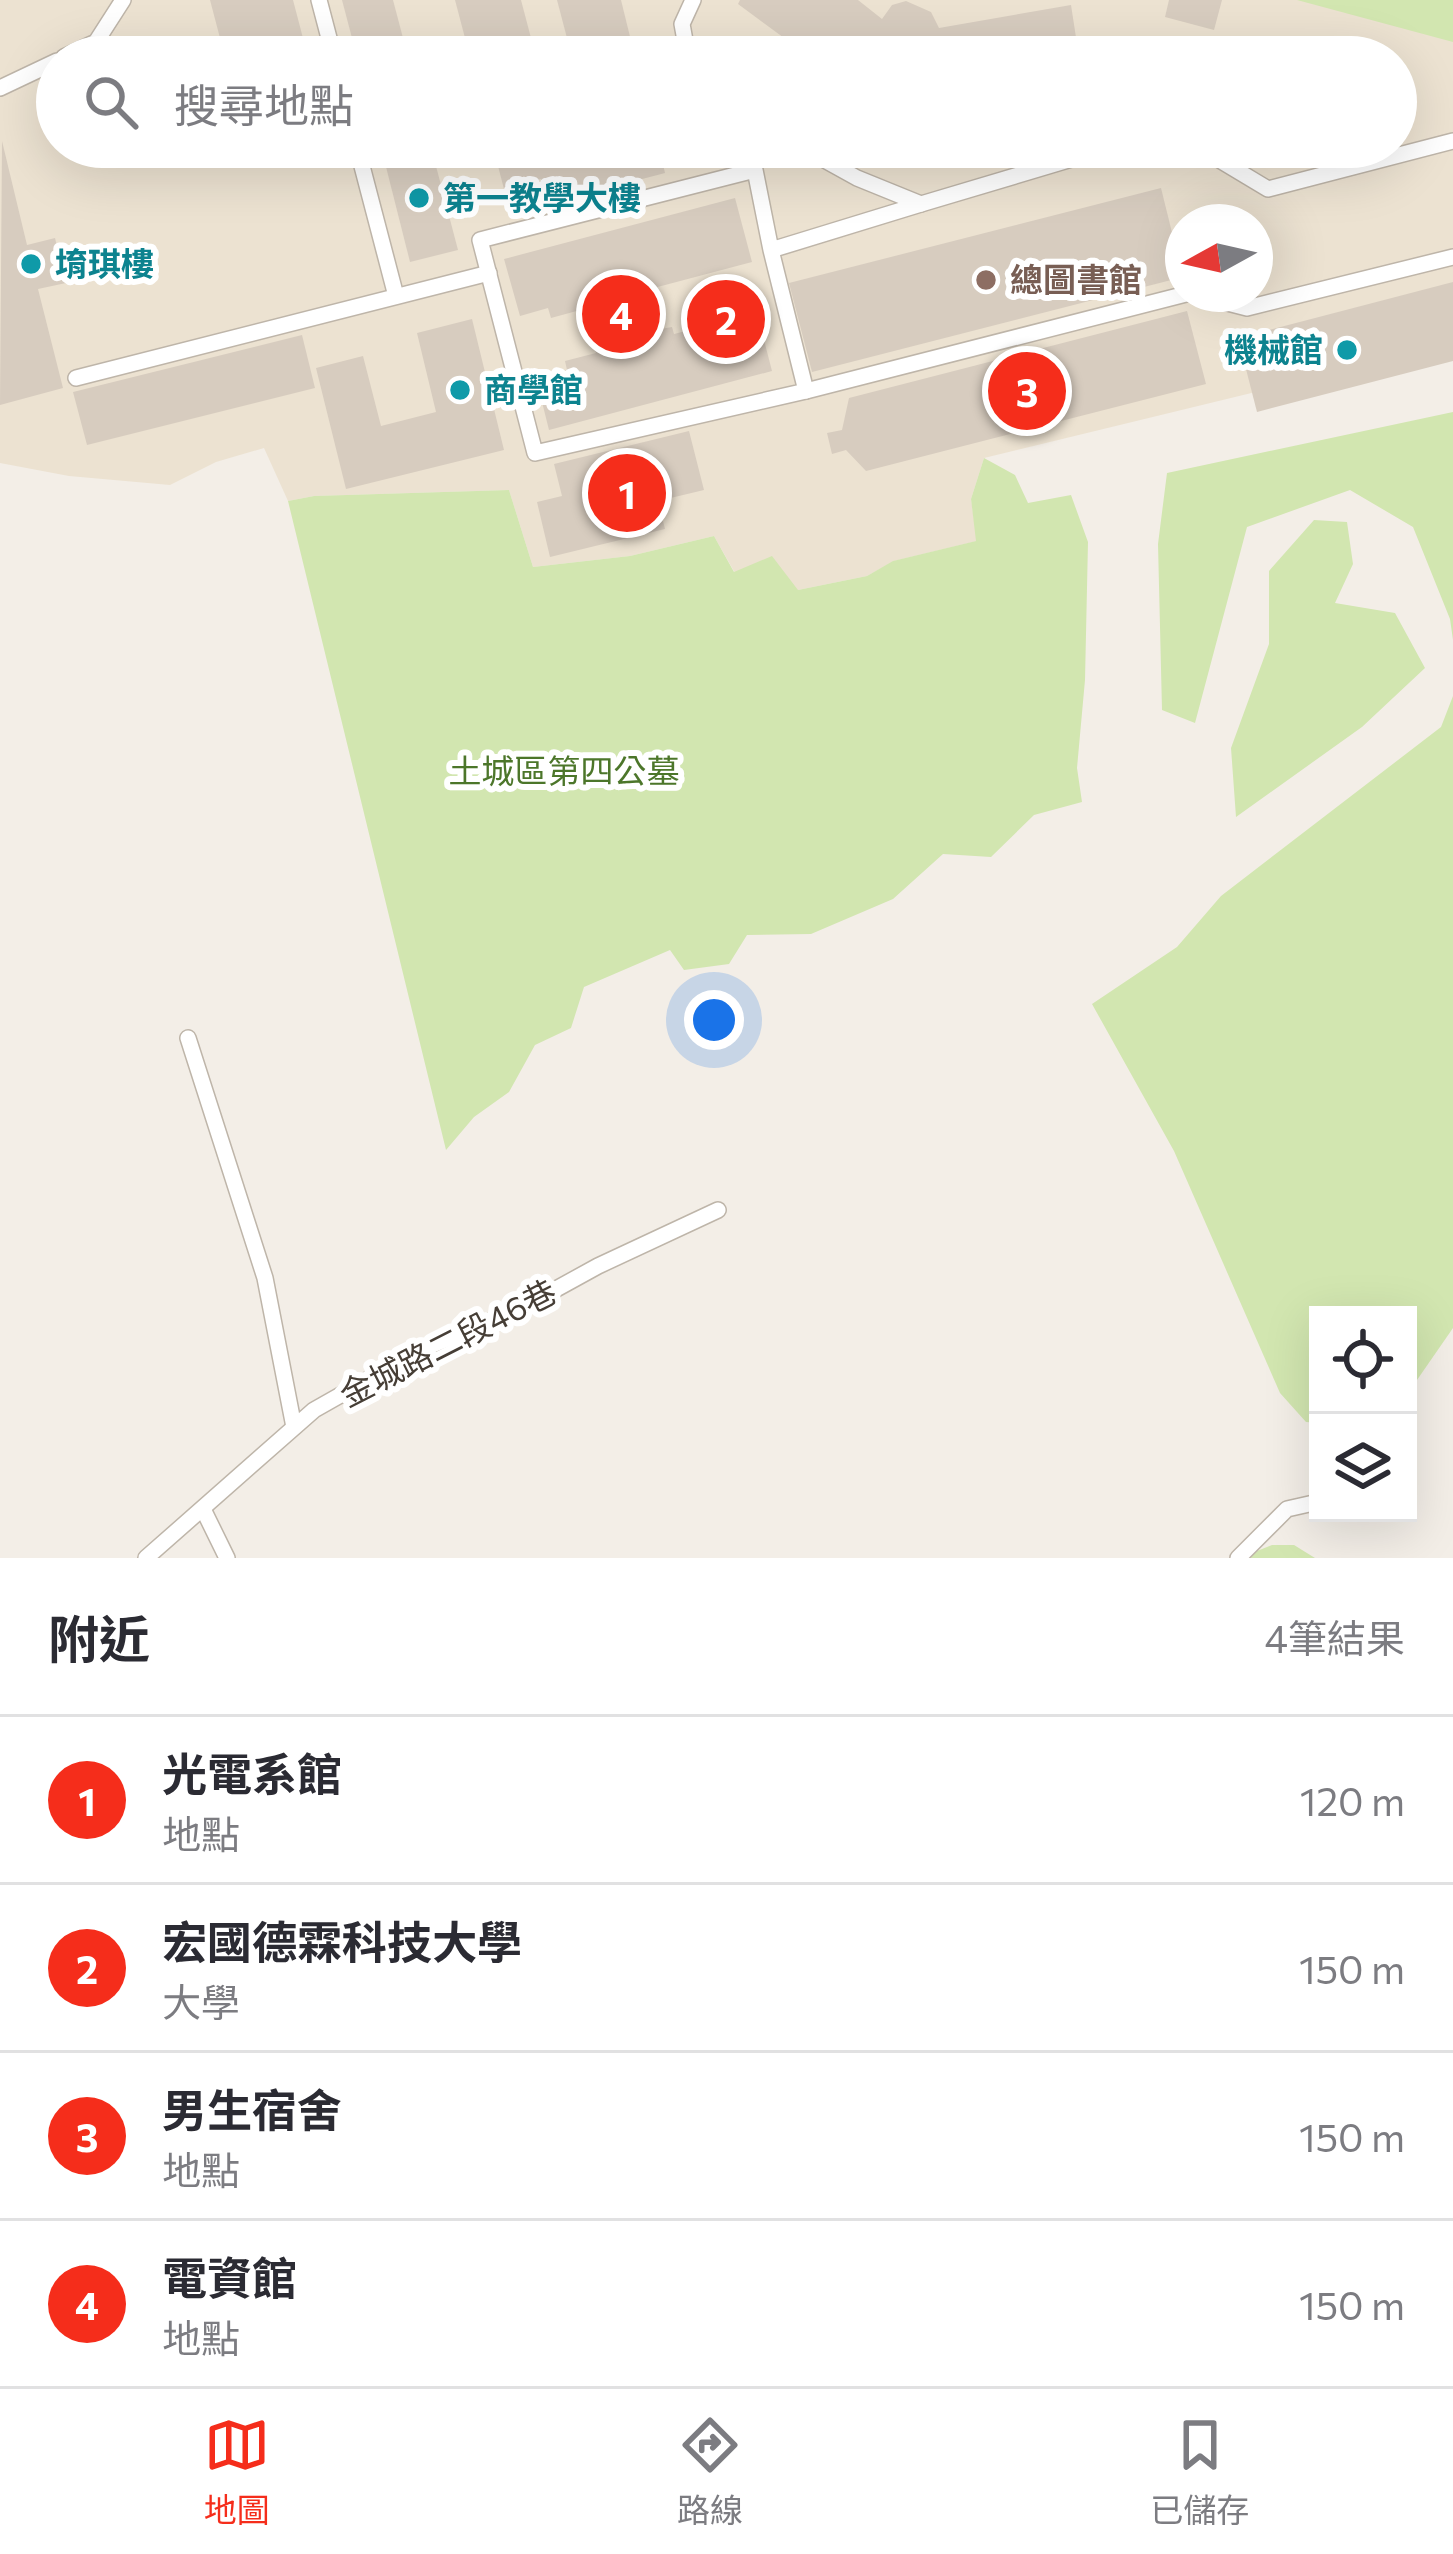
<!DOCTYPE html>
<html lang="zh-TW">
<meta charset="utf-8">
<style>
:root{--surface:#fff;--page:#f2f2f3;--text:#2b2b33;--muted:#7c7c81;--line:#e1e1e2;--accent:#f52d1b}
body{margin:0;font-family:Commissioner,"Noto Sans TC",sans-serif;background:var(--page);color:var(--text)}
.controls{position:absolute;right:36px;bottom:36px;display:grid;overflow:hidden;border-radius:0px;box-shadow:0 12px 48px #0002}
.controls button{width:108px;height:108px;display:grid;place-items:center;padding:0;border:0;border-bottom:3px solid var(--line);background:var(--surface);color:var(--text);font:60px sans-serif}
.compass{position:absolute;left:1165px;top:204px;width:108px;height:108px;border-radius:50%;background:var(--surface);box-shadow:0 12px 48px #0002;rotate:262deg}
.you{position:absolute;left:714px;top:1020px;width:42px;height:42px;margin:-30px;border:9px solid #fff;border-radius:50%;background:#1a73e8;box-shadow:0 0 0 18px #1a73e833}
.badge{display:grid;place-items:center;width:78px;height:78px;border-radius:50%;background:var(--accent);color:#fff;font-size:39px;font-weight:700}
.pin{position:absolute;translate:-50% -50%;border:6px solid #fff;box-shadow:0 3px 12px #0006}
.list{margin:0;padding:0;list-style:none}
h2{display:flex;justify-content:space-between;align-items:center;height:156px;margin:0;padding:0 48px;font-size:51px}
h2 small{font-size:39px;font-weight:400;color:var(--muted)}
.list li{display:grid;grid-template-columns:78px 1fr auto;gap:36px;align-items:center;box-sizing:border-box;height:168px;padding:0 48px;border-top:3px solid var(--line)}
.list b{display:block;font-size:45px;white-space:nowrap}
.list p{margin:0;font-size:39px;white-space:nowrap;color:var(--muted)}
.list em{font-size:39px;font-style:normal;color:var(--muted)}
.icon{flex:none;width:66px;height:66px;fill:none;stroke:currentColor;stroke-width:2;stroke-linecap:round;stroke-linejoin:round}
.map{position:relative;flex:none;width:1453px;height:1558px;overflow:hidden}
.search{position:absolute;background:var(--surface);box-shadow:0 12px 48px #0002;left:36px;right:36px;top:36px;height:132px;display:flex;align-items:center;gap:30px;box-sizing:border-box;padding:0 42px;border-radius:66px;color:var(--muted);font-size:45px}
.sheet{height:828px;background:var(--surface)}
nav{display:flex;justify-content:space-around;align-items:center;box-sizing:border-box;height:168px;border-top:3px solid var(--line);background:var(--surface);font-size:33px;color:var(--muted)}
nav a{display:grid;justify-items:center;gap:6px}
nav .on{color:var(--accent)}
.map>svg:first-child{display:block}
</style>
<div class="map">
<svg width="1453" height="1558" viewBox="0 0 1453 1558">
<rect width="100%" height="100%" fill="#f3eee7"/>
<path fill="#ece2d1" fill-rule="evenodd" d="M0 0H1453V344L984 458 971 499 977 541 894 561 867 576 798 590 735 573 714 536 630 556 533 567 509 490 314 496 288 501 264 448 216 462 170 485 69 476 0 463ZM57 57H1396V147H57ZM1183 222H1255V294H1183Z"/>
<g fill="#d2e6b0">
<polygon points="1297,0 1453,0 1453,42"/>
<polygon points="1453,412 1453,640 1450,619 1413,527 1350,490 1247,527 1195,723 1162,710 1158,544 1167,473"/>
<polygon points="984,458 1015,475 1028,503 1071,495 1088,542 1085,680 1077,768 1082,802 1034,815 991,857 943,854 893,899 811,934 747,935 729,964 684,970 670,950 584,987 571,1028 535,1045 509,1092 474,1117 446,1150 288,501 314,496 509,490 533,567 630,556 714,536 734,572 772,556 798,590 867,576 893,561 976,541 971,499"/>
<polygon points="1314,520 1347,522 1353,564 1335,603 1395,613 1425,668 1362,727 1236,817 1231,748 1269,644 1269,571"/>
<polygon points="1453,696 1453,1328 1408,1393 1408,1315 1318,1315 1318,1423 1306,1422 1280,1393 1174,1151 1092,1004 1177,947 1221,896 1441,727"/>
<polygon points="1272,1545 1294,1545 1315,1558 1251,1558 1252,1553"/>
</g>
<g fill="#d7ccbf">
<polygon points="210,0 293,0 304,42 283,46 286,57 225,57"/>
<polygon points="342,0 393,0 408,57 357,57"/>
<polygon points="455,0 521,0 536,57 470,57"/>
<polygon points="557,0 621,0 635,57 572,57"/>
<polygon points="740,0 858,0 882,19 892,5 906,1 931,12 939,28 1071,5 1079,57 810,57 738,4"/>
<polygon points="1169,0 1222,0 1214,30 1165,17"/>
<polygon points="2,141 27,245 55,238 66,283 38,289 63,388 0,405"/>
<polygon points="381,147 431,147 458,250 410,262"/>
<polygon points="493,147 659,147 665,173 547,204 541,179 504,189"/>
<polygon points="1161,188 1183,277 812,372 789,283"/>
<polygon points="735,198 752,262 650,289 661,329 672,327 674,334 757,313 772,371 549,430 536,378 567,370 565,361 596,353 584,309 551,318 548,308 520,316 504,259"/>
<polygon points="1453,282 1453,361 1257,412 1238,338"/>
<polygon points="1187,311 1206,384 866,471 846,450 832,454 827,433 842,430 849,398"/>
<polygon points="472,319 504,450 346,489 316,368 363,356 381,426 436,412 417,333"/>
<polygon points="302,335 315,388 87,445 73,392"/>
<polygon points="689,431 704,490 658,501 665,529 550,557 537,502 562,496 554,464"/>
</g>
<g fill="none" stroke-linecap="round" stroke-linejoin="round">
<defs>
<g id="lane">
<polyline points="319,0 334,57"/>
<polyline points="64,57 96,42 123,0"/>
<polyline points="688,57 682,24 693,0"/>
<polyline points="0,88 57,61"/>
<polyline points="357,147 396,296"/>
<polyline points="801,147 857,178 921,204 1112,147"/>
<polyline points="1198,147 1268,189 1453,141"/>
<polyline points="771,250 806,391 535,453 480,240 755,170 771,250 921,204"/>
<polyline points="1192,294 1247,308 1453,257"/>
<polyline points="76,378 489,273"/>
<polyline points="806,391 1186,294"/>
<polyline points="188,1038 265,1278 294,1427"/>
<polyline points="203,1509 227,1558"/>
<polyline points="146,1558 314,1410 420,1350 518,1310 598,1266 718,1210"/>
<polyline points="1238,1558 1287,1509 1318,1502"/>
</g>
</defs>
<use href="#lane" stroke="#beb5a9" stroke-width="18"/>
<use href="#lane" stroke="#fff" stroke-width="15"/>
</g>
<g fill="#0f9aa8" stroke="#fff" stroke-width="4.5">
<circle cx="419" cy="198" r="12"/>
<circle cx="31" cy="264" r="12"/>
<circle cx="1347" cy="350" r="12"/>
<circle cx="460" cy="390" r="12"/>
</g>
<circle fill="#8d6e63" stroke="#fff" stroke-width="4.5" cx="986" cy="280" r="12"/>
<g text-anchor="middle" stroke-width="12" stroke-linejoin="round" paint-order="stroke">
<g font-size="33" font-weight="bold" fill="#0d838f" stroke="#fff" text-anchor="start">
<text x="443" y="210">第一教學大樓</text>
<text x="55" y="276">堉琪樓</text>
<text x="1323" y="362" text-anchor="end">機械館</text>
<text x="484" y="402">商學館</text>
</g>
<g font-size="33" font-weight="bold" fill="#785e54" stroke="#fff" text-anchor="start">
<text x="1010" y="292">總圖書館</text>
</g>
<g font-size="33" fill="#4c762a" stroke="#fff">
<text x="564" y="783">土城區第四公墓</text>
</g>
<g font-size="33" fill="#463e36" stroke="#fff">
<text transform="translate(448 1343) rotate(-27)" y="12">金城路二段46巷</text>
</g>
</g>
</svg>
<div class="controls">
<button><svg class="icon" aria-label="locate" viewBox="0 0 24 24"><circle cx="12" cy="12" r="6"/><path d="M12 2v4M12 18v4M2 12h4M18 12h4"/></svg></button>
<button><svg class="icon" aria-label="layers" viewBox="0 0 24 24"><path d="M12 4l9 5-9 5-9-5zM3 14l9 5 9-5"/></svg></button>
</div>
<svg class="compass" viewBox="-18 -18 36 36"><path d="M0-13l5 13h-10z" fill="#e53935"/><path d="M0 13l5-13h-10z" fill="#7c7c81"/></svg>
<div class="you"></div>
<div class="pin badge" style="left:627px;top:493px">1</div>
<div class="pin badge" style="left:726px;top:319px">2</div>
<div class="pin badge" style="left:1027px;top:391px">3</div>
<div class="pin badge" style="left:621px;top:314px">4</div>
<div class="search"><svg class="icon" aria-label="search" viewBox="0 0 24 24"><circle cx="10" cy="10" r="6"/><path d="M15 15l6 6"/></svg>搜尋地點</div>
</div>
<section class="sheet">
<h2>附近<small>4筆結果</small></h2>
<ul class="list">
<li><span class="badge">1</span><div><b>光電系館</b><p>地點</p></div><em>120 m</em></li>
<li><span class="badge">2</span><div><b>宏國德霖科技大學</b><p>大學</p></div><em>150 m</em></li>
<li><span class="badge">3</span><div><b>男生宿舍</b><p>地點</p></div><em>150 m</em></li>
<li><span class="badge">4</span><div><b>電資館</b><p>地點</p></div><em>150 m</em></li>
</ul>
</section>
<nav>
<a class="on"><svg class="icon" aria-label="map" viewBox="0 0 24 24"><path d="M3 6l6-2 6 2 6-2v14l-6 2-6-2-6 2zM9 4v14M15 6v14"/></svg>地圖</a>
<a><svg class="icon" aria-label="directions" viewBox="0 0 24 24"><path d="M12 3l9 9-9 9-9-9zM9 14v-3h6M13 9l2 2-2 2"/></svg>路線</a>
<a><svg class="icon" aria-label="saved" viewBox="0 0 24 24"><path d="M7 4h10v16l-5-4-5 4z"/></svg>已儲存</a>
</nav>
